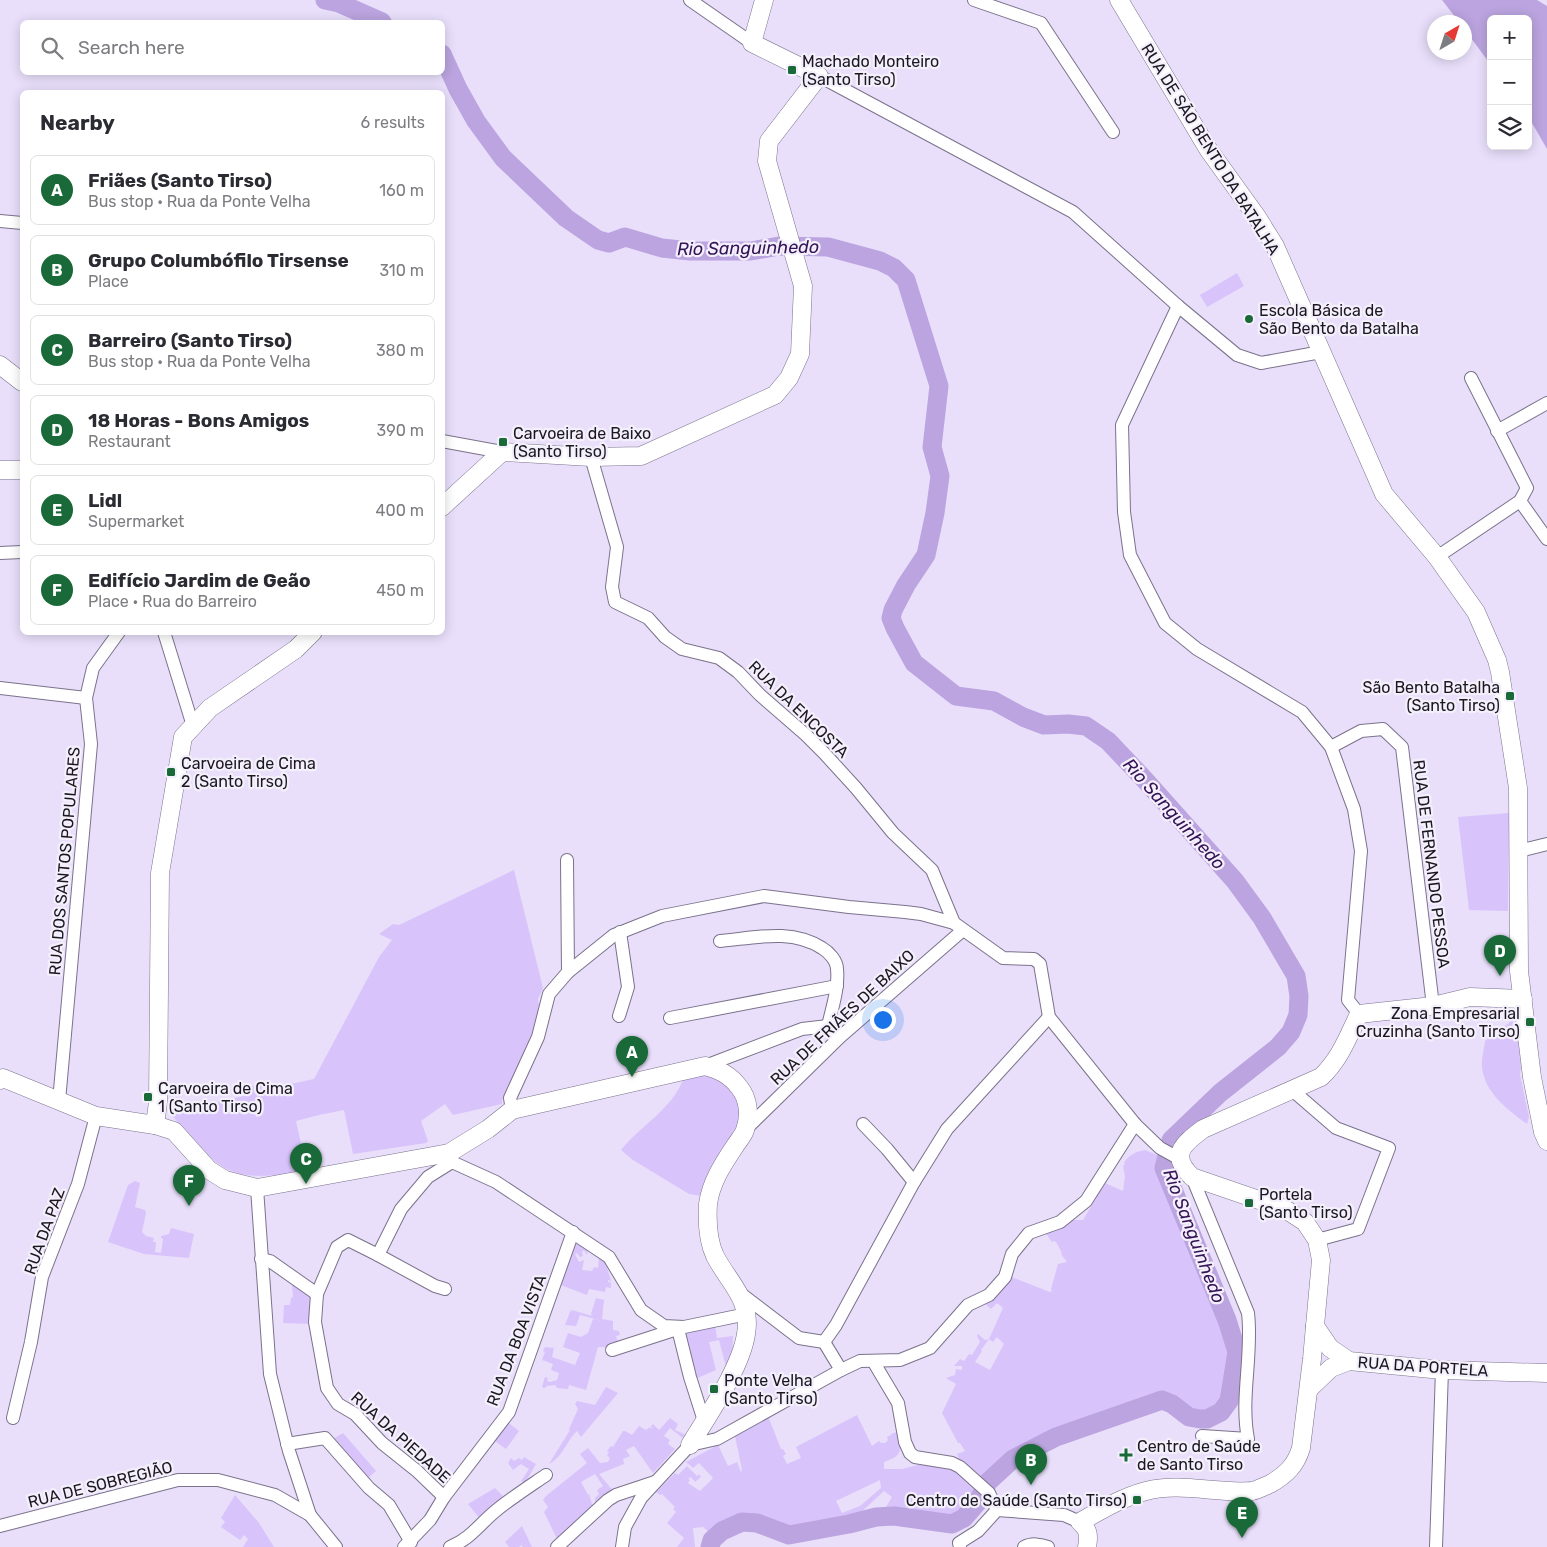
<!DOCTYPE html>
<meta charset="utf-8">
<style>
:root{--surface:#fff;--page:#f2f2f3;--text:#2b2b33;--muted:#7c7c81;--line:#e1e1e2;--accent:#196939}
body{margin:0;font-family:Rubik,sans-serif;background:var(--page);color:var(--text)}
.controls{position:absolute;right:15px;top:15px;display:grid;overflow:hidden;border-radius:8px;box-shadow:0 2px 12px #0003}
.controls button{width:45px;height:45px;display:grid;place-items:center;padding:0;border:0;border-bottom:1px solid var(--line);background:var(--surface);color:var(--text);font:25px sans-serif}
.compass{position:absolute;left:1427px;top:15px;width:45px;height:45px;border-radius:50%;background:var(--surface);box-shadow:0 2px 12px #0003;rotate:39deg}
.you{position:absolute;left:882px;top:1019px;width:18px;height:18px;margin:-12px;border:4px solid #fff;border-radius:50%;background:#1a73e8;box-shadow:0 0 0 8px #1a73e833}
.badge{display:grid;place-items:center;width:32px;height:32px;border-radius:50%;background:var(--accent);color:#fff;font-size:16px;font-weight:700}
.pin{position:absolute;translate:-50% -41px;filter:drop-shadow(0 1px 2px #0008)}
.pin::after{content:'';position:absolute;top:26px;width:18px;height:15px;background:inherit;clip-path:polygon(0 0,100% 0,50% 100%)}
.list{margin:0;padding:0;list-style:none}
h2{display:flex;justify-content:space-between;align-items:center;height:65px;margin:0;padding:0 20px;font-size:21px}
h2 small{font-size:16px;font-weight:400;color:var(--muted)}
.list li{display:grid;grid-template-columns:32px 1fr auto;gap:15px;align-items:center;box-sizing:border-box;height:70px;margin:0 10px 10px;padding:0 10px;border:1px solid var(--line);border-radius:8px}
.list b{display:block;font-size:19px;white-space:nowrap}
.list p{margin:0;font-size:16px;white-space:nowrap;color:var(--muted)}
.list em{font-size:16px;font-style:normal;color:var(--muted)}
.icon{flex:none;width:28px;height:28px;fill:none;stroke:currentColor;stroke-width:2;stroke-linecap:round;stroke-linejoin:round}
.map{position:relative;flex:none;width:1547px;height:1547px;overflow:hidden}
.search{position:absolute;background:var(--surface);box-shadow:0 2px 12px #0003;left:20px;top:20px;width:425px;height:55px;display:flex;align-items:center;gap:12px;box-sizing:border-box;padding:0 18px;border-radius:8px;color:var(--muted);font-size:19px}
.panel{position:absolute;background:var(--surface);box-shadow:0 2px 12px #0003;left:20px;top:90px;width:425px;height:545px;border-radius:8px}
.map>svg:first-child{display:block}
</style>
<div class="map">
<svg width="1547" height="1547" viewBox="0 0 1547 1547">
<rect width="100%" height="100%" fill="#e9dffb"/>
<g fill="#d8c3fb" fill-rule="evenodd">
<polygon points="1237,273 1244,286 1207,307 1200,295"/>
<polygon points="1509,813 1508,911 1469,910 1458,817"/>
<path d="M514 870 543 988 538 999 539 1006 533 1033 502 1100V1104L453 1115 445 1104 421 1121 428 1141 426 1143 353 1154 344 1110 319 1115 296 1121 307 1170C278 1175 243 1183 217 1163 209 1157 202 1148 195 1141 187 1132 179 1125 172 1115L186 1110 247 1095 249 1087 263 1083 272 1088 314 1079 379 957 392 940 379 934 393 924 399 925Z"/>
<path d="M1512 1014 1517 1032 1521 1066 1520 1075 1529 1117 1527 1124C1508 1110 1485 1093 1482 1068 1481 1060 1484 1049 1485 1041L1509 1023Z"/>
<path d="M705 1073C734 1086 736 1088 741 1119L712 1165 701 1196 689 1194 633 1160 621 1150C641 1125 673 1109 684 1077Z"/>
<path d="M1145 1150 1164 1158 1163 1171 1223 1320 1234 1353 1228 1396 1222 1408 1209 1415 1201 1417 1191 1415 1174 1403 1162 1397C1114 1414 1012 1441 984 1484L961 1463 957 1454 965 1451 960 1443H958L942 1413 956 1384 946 1378 955 1375 956 1369 962 1370V1366H954L960 1359 964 1361 969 1354 972 1355 980 1342 977 1336 978 1334 985 1340 989 1339 1003 1308 997 1303 991 1309 983 1302 1003 1289 1009 1276 1050 1292 1052 1291 1051 1289 1058 1264 1067 1262 1061 1254 1062 1253 1056 1242 1054 1241 1052 1242 1044 1231 1072 1220H1083L1105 1183 1123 1191 1125 1176 1123 1166 1125 1164 1124 1163C1129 1154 1136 1152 1145 1150ZM997 1337 1004 1344 990 1370 975 1362 982 1351 981 1350 989 1339 993 1342Z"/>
<polygon points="135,1181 140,1183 135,1207 145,1210 146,1213 142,1232 146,1236 154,1238 153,1242 156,1242 155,1252 161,1253 163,1239 161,1238 161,1236 169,1234 171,1228 194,1234 189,1258 144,1254 108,1242 128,1185"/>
<polygon points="578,1243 588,1246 587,1255 584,1250 582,1252 583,1256 580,1257 577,1253 575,1254 579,1262 584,1260 582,1270 592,1271 594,1267 598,1268 599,1256 605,1261 611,1281 608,1280 608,1282 611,1282 611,1288 606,1287 605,1292 589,1289 587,1295 558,1284 574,1246"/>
<polygon points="295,1281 312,1297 312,1324 283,1323 284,1305 290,1305 291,1298 293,1297 292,1286"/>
<polygon points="596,1298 604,1300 602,1319 613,1321 613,1330 619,1331 620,1335 616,1336 617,1340 620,1340 624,1345 609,1351 606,1349 605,1347 598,1347 586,1390 569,1385 568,1389 557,1388 555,1385 547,1386 545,1388 542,1387 545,1377 548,1378 547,1381 550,1382 557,1380 559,1373 551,1370 553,1364 542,1360 545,1352 543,1351 545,1347 554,1348 552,1357 575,1365 580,1353 563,1347 568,1333 581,1337 588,1333 593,1319 602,1321 580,1315 576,1326 565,1325 570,1312 572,1310 592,1316 591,1314"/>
<polygon points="715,1325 717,1338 733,1336 732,1356 726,1367 719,1340 709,1342 716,1370 693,1380 684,1337 688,1332"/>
<path d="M606 1387 618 1393 581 1437 577 1431C566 1441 564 1456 549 1464L570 1430 569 1429 578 1409 575 1404 577 1401 595 1405Z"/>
<path d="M857 1415 872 1446 879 1441 881 1443H885L888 1440 887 1437 891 1435V1434L897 1432C902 1449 903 1456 884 1462V1469H902L922 1464 953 1470 981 1492 976 1502 963 1515 951 1521 917 1518 895 1514 878 1515 850 1522 788 1532 767 1523 738 1520 725 1524 711 1534 703 1527 693 1528 695 1547H677L684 1538 667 1523 676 1512 673 1509 675 1507 662 1494 660 1495 656 1492 675 1473 678 1475 687 1466 697 1476 699 1474 701 1477 695 1482 691 1477 688 1479 690 1480 688 1483 700 1491 713 1478 699 1463 693 1468 686 1462 718 1445 728 1466 737 1462 741 1472 742 1470 735 1436 768 1416 781 1449H783L786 1454 783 1456 787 1464 801 1458 796 1447ZM880 1480 881 1488 860 1506 842 1513 836 1501ZM884 1491 892 1497 883 1512 856 1517Z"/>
<polygon points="670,1418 678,1424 675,1430 686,1435 684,1439 670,1428 664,1436 670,1440 668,1444 675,1449 653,1473 634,1446 626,1450 630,1456 623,1459 624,1464 599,1474 615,1493 600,1504 595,1503 595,1498 599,1494 597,1490 603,1486 595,1474 581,1482 588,1495 589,1494 592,1504 596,1507 558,1541 544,1512 548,1507 543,1500 546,1496 587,1463 580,1454 588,1448 600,1463 608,1462 610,1458 607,1455 609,1452 607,1451 611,1446 613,1447 623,1431 625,1431 632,1435 639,1426 646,1430 650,1427 653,1429 651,1426 653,1424 659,1430"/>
<polygon points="506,1421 519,1431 506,1449 492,1439"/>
<polygon points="343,1433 376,1471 369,1477 372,1481 369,1484 331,1440"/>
<polygon points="524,1457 536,1464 525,1483 521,1481 529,1469 521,1464 513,1470 508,1463 511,1458 514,1461 519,1458 522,1460"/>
<polygon points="495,1488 503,1496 501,1498 503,1500 481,1520 468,1504"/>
<polygon points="235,1495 259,1523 274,1547 243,1547 248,1539 244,1535 240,1540 221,1527 225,1522 221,1518"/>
<polygon points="522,1526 532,1547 523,1547 521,1545 519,1547 509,1547 505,1542"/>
</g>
<polygon fill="#bba4df" points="1442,0 1537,0 1547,6 1547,149 1528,116 1528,19 1491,19 1491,65 1465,30 1464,22 1459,22"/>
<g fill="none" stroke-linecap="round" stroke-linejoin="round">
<g stroke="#bba4df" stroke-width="19">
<polyline points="325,0 339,3 382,22"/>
<polyline points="442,54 458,89 476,121 503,158 566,218 598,240 609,243 625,237 662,248 690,251 751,251 779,246 828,247 880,261 894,268 906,280 939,386 932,447 940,476 935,513 926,555 906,585 893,610 891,618 895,628 914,663 956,696 994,701 1023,717 1044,725 1068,724 1086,726 1108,741 1145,780 1235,881 1262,918 1296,976 1299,996 1298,1015 1291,1032 1278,1047 1220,1093 1171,1140 1164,1168 1227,1320 1237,1352 1229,1401 1221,1412 1207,1419 1200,1419 1189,1417 1172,1404 1162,1400 1056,1437 1013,1459 988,1482 977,1503 964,1518 952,1524 894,1516 876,1517 849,1524 789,1535 757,1523 742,1522 722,1531 712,1540 710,1547"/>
</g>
<defs>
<g id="street">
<polyline points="690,0 752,43"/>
<polyline points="974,0 1041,23 1113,132"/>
<polyline points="819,76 1073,212 1178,306 1237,355 1261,363 1321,352"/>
<polyline points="0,221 22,223"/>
<polyline points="1178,306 1122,425 1124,512 1130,555 1165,623 1197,649 1302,712 1331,747 1354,809 1361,851 1348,1000 1359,1014"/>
<polyline points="1471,378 1527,488 1520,501 1547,539"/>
<polyline points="1497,431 1547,403"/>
<polyline points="442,441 502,452"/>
<polyline points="591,457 617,547 612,587 615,602 648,618 665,637 682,649 719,658 738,672 760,695 806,735 824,753 856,788 893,833 932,870 954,923 1003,958 1034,959 1040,964 1049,1017 1135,1124 1160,1148 1180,1159"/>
<polyline points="0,553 22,552"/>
<polyline points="1437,557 1520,501"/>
<polyline points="164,632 193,726"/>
<polyline points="0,688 86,698"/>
<polyline points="1331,747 1361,731 1383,729 1402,747 1433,1006"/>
<polyline points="1519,851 1547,844"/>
<polyline points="567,860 568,972"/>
<path d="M720 941C754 938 791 928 822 948 829 952 837 961 837 969 839 988 832 1008 828 1026"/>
<polyline points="619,1016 628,987 620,932"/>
<polyline points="670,1018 837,986"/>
<polyline points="705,1066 802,1029 828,1026 834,1032"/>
<polyline points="1292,1090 1336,1128 1389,1148 1358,1229 1317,1240"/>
<polyline points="59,1101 91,744 86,698 93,668 119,632"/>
<polyline points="512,1110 510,1098 538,1037 549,994 568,972 614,935 662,916 764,896 849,907 905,912 921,914 954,923"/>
<polyline points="863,1124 887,1149 914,1182"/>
<polyline points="745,1130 840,1037 963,930"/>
<polyline points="450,1156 452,1162 496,1182 609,1257 641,1310 664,1326 684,1327 747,1314"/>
<path d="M1192 1177 1248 1313C1253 1355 1240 1398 1248 1439L1202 1436"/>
<polyline points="257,1188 270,1374 289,1451 310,1515"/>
<polyline points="378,1255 435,1286 445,1289"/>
<polyline points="261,1259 270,1261 317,1294"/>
<polyline points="740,1293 799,1338 824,1342 841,1370 860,1361 900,1360 930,1348 968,1305 989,1295 1005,1277 1012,1254 1029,1233 1060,1222 1086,1201 1135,1124"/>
<polyline points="678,1329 690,1377 704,1421"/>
<polyline points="824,1342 836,1325 914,1182 947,1129 1049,1017"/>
<polyline points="612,1350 677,1329"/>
<polyline points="873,1361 898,1403 905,1442 910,1453 915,1457 952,1463 960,1467 989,1493 997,1510"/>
<polyline points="13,1418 31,1342 42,1277 78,1184 96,1116"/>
<polyline points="287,1444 325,1438 369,1488 389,1505 411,1542"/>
<polyline points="444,1497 417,1471 382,1443 355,1414 338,1404 327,1388 315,1322 317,1294 337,1247 348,1240 378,1255 401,1209 428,1177 452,1162"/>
<polyline points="997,1510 1064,1515 1080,1522"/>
<polyline points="0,1526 178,1480 218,1480 275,1495 310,1515 336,1547"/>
<polyline points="404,1547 430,1520 444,1497 509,1412 573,1232"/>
<path d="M450 1547C472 1538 481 1522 498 1509 513 1497 530 1486 546 1475"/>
<polyline points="557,1547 608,1500 616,1495 655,1482"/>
<polyline points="622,1547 625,1527 641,1498 690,1445 717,1439 841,1370"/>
<polyline points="960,1547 959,1543 978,1531 997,1510"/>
<path d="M1024 1547C1031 1543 1041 1544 1048 1547"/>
<polyline points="1436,1547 1442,1370"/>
</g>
<g id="secondary">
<polyline points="1119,0 1208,149 1257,217 1275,246 1384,494 1437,557 1476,612 1497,660 1500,672 1518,788 1519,971 1532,1077 1543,1132 1547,1141"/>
<polyline points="0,365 22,382"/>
<polyline points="0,470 22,470"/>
<polyline points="442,507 502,452 591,457 641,456 775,395 789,378 800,354 803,286 767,161 769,141 819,76 752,43 764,0"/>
<path d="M0 1080 3 1078 96 1116 155 1125 174 1131 209 1170 225 1180 257 1188 449 1153 488 1129 512 1110 705 1066C720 1070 730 1075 739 1087 749 1099 750 1116 745 1130 743 1136 738 1141 735 1146 723 1164 711 1182 708 1204 707 1220 708 1241 715 1256 729 1283 752 1300 746 1334 741 1368 708 1415 690 1445"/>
<polyline points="155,1125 158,1102 160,873 183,737 210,708 296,649 313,632"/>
<polyline points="1315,1326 1330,1348 1349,1361 1442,1370 1547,1373"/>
<polyline points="1309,1389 1331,1368 1349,1361"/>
<path d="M1087 1547C1089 1536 1089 1530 1080 1522 1101 1510 1123 1497 1146 1491 1181 1482 1217 1494 1252 1491 1258 1490 1265 1486 1270 1484 1286 1475 1296 1465 1301 1448L1312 1359 1321 1260 1317 1240 1305 1222 1285 1209 1192 1177C1169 1155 1183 1144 1203 1129L1321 1077C1340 1059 1348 1037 1359 1014L1433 1006 1470 997 1523 999"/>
</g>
</defs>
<use href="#street" stroke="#7b728b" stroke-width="14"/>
<use href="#secondary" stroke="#7b728b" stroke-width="19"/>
<use href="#street" stroke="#fff" stroke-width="12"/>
<use href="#secondary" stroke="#fff" stroke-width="18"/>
</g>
<g fill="#196939" stroke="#f4f0fb" stroke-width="2">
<rect x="787" y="65" width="10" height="10" rx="2.5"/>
<circle cx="1249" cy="319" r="5"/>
<rect x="498" y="437" width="10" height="10" rx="2.5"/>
<rect x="1505" y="691" width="10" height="10" rx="2.5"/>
<rect x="166" y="767" width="10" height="10" rx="2.5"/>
<rect x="1525" y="1017" width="10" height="10" rx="2.5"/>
<rect x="143" y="1092" width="10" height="10" rx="2.5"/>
<rect x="1244" y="1198" width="10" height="10" rx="2.5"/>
<rect x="709" y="1384" width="10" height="10" rx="2.5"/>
<path d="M1123.5 1447.5h5v5h5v5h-5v5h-5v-5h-5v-5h5z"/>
<rect x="1132" y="1495" width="10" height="10" rx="2.5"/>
</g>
<g text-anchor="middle" stroke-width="4.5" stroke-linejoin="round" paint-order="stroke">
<g font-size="16" fill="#1b1721" stroke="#f4f0fb" text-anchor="start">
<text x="802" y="67">Machado Monteiro<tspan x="802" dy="18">(Santo Tirso)</tspan></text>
<text x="1259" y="316">Escola Básica de<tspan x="1259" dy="18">São Bento da Batalha</tspan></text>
<text x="513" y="439">Carvoeira de Baixo<tspan x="513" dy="18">(Santo Tirso)</tspan></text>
<text x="1500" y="693" text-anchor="end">São Bento Batalha<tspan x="1500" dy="18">(Santo Tirso)</tspan></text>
<text x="181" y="769">Carvoeira de Cima<tspan x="181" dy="18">2 (Santo Tirso)</tspan></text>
<text x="1520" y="1019" text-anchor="end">Zona Empresarial<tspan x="1520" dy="18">Cruzinha (Santo Tirso)</tspan></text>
<text x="158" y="1094">Carvoeira de Cima<tspan x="158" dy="18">1 (Santo Tirso)</tspan></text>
<text x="1259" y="1200">Portela<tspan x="1259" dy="18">(Santo Tirso)</tspan></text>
<text x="724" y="1386">Ponte Velha<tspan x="724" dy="18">(Santo Tirso)</tspan></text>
<text x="1137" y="1452">Centro de Saúde<tspan x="1137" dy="18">de Santo Tirso</tspan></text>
<text x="1127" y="1506" text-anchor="end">Centro de Saúde (Santo Tirso)</text>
</g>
<g font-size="16" fill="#1b1721" stroke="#f4f0fb">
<text transform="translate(1211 149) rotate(58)" y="6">RUA DE SÃO BENTO DA BATALHA</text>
<text transform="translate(799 709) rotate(44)" y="6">RUA DA ENCOSTA</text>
<text transform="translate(64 861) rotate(-85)" y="6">RUA DOS SANTOS POPULARES</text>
<text transform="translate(1432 864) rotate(83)" y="6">RUA DE FERNANDO PESSOA</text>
<text transform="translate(842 1017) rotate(-43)" y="6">RUA DE FRIÃES DE BAIXO</text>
<text transform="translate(44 1231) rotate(-70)" y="6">RUA DA PAZ</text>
<text transform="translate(516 1340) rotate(-69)" y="6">RUA DA BOA VISTA</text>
<text transform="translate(1423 1366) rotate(4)" y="6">RUA DA PORTELA</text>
<text transform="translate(401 1437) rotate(42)" y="6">RUA DA PIEDADE</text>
<text transform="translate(100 1484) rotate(-14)" y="6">RUA DE SOBREGIÃO</text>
</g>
<g font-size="18" font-style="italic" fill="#351357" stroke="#f4f0fb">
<text transform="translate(748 248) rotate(-1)" y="6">Rio Sanguinhedo</text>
<text transform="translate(1174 814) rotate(48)" y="6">Rio Sanguinhedo</text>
<text transform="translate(1194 1236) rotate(69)" y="6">Rio Sanguinhedo</text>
</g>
</g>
</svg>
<div class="controls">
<button>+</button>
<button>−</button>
<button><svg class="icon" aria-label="layers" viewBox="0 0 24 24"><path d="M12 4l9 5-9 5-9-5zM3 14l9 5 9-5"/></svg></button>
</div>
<svg class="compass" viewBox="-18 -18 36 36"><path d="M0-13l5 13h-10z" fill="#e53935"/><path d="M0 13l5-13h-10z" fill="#7c7c81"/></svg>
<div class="you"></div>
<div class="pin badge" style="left:632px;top:1077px">A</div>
<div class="pin badge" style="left:1031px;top:1485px">B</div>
<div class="pin badge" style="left:306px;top:1184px">C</div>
<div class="pin badge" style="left:1500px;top:976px">D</div>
<div class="pin badge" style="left:1242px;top:1538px">E</div>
<div class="pin badge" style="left:189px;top:1206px">F</div>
<div class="search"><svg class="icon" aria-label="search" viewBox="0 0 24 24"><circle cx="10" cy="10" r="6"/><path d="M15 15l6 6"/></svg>Search here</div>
<section class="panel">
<h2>Nearby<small>6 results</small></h2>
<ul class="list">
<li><span class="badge">A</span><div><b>Friães (Santo Tirso)</b><p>Bus stop · Rua da Ponte Velha</p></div><em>160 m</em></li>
<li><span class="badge">B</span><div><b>Grupo Columbófilo Tirsense</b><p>Place</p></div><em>310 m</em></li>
<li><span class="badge">C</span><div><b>Barreiro (Santo Tirso)</b><p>Bus stop · Rua da Ponte Velha</p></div><em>380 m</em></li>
<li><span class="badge">D</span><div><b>18 Horas - Bons Amigos</b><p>Restaurant</p></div><em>390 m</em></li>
<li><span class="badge">E</span><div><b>Lidl</b><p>Supermarket</p></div><em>400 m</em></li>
<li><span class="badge">F</span><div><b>Edifício Jardim de Geão</b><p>Place · Rua do Barreiro</p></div><em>450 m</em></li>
</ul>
</section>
</div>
